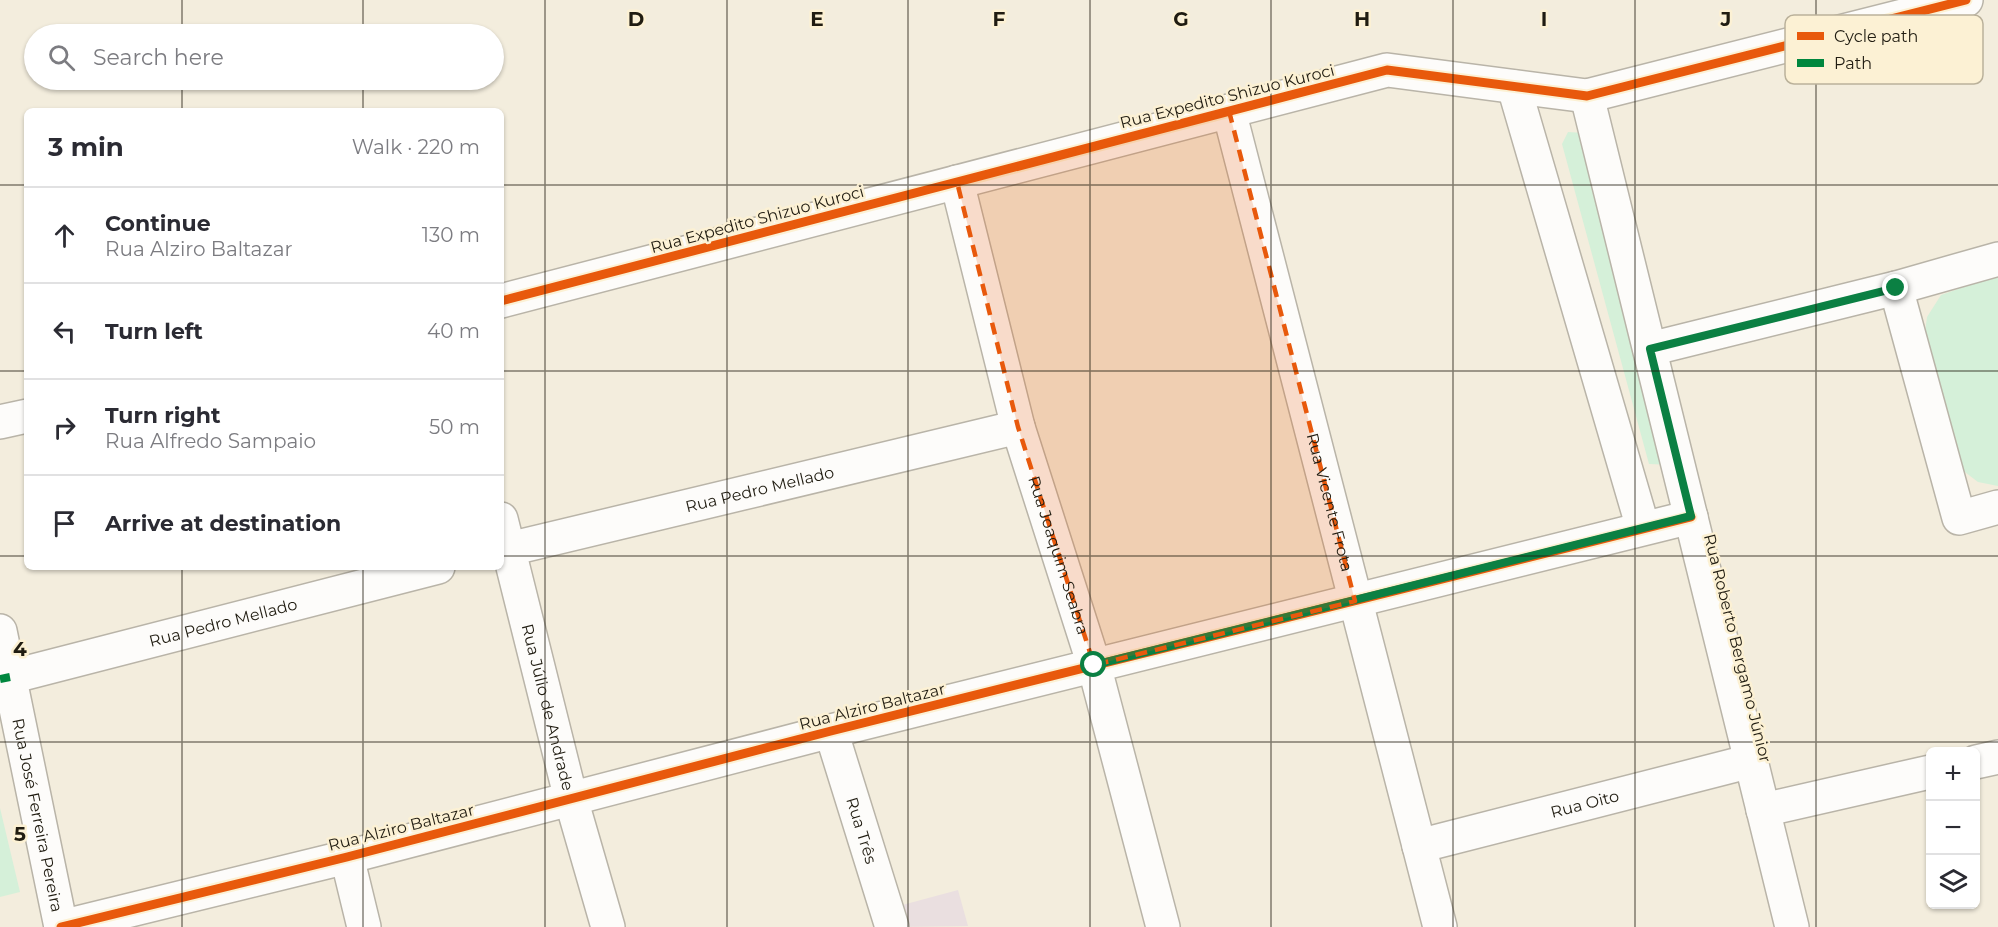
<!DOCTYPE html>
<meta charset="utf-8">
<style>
:root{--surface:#fff;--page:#f7f7f7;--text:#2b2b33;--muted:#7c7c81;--line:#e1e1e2}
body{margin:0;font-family:Montserrat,sans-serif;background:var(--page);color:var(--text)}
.controls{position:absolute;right:18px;bottom:18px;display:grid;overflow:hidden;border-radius:9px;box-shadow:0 2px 4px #0004}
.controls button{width:54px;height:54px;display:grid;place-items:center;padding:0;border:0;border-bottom:2px solid var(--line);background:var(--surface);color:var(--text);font:30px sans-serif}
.stop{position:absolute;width:18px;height:18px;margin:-14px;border:4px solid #0b8043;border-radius:50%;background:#fff}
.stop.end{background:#0b8043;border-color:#fff;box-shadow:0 2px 6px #0008}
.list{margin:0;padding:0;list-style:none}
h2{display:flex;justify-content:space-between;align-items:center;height:78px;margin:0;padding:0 24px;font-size:26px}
h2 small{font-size:20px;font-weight:400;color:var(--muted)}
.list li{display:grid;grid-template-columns:39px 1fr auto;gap:18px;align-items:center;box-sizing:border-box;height:96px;padding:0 24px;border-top:2px solid var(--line)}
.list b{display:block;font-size:22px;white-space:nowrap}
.list p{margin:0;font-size:20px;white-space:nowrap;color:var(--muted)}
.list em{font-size:20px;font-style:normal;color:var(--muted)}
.icon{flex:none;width:33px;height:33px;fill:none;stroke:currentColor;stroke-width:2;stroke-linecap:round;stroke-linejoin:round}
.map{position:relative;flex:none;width:1998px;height:927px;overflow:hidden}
.search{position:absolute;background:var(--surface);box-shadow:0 2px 4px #0004;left:24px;top:24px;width:480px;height:66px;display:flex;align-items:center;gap:15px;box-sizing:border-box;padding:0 21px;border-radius:33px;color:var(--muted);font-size:22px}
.panel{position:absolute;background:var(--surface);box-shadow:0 2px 4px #0004;left:24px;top:108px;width:480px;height:462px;border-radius:9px}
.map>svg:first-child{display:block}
</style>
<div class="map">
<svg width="1998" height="927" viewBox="0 0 1998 927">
<rect width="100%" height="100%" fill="#f3eddd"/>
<g fill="#d5f0d9">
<polygon points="1568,132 1584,133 1672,465 1649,464 1562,144"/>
<polygon points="1998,275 1998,486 1978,482 1961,469 1924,340 1927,317 1941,295"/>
<polygon points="0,808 20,892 0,897"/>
</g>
<polygon fill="#eadfe0" points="958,890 968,926 900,927 895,907"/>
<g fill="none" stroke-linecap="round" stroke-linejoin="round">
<defs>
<g id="street">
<polyline points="1514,87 1643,528"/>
<path id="s1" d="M1229 111 1440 927"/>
<path id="s2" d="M957 182 1018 427 1094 665 1163 927"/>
<polyline points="1896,288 1959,518 1998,507"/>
<polyline points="1650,349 1896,288 1998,259"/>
<path id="s3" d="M501 519 571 799 608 927"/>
<path id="s4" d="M501 551 1018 427"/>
<path id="s5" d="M0 631 61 927"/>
<path id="s6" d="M10 677 438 567"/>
<path id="s7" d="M831 731 892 927"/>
<polyline points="1976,762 1998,757"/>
<polyline points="1763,810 1930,772"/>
<path id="s8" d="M1419 846 1751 761"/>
<polyline points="347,857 364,927"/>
</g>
<g id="secondary">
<polyline points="1587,96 1792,927"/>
<polyline points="501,301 1387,70 1587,96 1966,0"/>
<polyline points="0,422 27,416"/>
<polyline points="61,927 347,857 831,731 1691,517"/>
</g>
</defs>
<use href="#street" stroke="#b9b4a8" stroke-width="36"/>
<use href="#secondary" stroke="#b9b4a8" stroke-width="36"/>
<use href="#street" stroke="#fdfcfa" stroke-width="33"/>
<use href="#secondary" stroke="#fdfcfa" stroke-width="33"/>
<polyline stroke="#00873e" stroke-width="8" stroke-dasharray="15 8" stroke-linecap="butt" points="0,679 10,677"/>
<defs>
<g id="cycleway">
<polyline points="501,301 1387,70 1587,96 1966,0"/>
<polyline points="61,927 347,857 831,731 1691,517"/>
</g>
</defs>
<use href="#cycleway" stroke="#fcf1d4" stroke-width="13"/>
<use href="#cycleway" stroke="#e8590c" stroke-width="9"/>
</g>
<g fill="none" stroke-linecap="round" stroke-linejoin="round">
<polyline stroke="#0b8043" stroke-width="8" points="1094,665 1691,516 1650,349 1896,288"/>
</g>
<path fill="#e8590c" fill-opacity="0.2" stroke="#e8590c" stroke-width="4.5" stroke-dasharray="12 8" stroke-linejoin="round" d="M1229 111 1355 601 1094 665 1018 427 957 182Z"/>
<path fill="none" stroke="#201c11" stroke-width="1.5" stroke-opacity="0.55" d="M182 0V34M363 0V34M545 0V927M727 0V927M908 0V927M1090 0V927M1271 0V927M1453 0V927M1635 0V927M1816 0V927M182 80V111M363 80V111M0 185H27M501 185H1998M0 371H27M501 371H1998M0 556H27M501 556H1998M182 567V927M363 567V927M0 742H1998"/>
<g text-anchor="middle" stroke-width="5" stroke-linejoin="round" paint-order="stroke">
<g font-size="16" fill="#201c11" stroke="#fcf1d4">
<text transform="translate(1227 96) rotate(-14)" y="6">Rua Expedito Shizuo Kuroci</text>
<text transform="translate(757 219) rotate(-15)" y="6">Rua Expedito Shizuo Kuroci</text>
<text dy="6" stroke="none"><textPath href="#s4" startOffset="266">Rua Pedro Mellado</textPath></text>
<text dy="6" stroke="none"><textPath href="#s1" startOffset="404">Rua Vicente Frota</textPath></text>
<text dy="6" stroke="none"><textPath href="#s2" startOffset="387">Rua Joaquim Seabra</textPath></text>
<text dy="6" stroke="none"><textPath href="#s6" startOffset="220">Rua Pedro Mellado</textPath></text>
<text transform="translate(1738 648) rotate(76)" y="6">Rua Roberto Bergamo Júnior</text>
<text dy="6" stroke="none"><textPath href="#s3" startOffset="194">Rua Júlio de Andrade</textPath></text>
<text transform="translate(872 706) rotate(-14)" y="6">Rua Alziro Baltazar</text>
<text dy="6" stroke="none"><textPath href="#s8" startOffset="171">Rua Oito</textPath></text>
<text dy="6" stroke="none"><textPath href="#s5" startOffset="188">Rua José Ferreira Pereira</textPath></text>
<text transform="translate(401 827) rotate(-14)" y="6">Rua Alziro Baltazar</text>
<text dy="6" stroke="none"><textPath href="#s7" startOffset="104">Rua Três</textPath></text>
</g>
</g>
<rect x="1785" y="15" width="198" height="69" rx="9" fill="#fcf1d4" stroke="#bab19a" stroke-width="1.5"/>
<rect x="1797" y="32" width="27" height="8" fill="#e8590c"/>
<rect x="1797" y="59" width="27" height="8" fill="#00873e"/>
<g font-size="16" fill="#201c11">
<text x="1834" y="42">Cycle path</text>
<text x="1834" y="69">Path</text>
</g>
<g font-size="20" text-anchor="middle" font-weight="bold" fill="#201c11" stroke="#fcf1d4" stroke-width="5" stroke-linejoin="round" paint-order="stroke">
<text x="636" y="26">D</text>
<text x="817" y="26">E</text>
<text x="999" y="26">F</text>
<text x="1181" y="26">G</text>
<text x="1362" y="26">H</text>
<text x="1544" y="26">I</text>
<text x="1726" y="26">J</text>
<text x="20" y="656">4</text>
<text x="20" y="841">5</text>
</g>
</svg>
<div class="controls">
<button>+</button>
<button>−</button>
<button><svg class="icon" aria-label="layers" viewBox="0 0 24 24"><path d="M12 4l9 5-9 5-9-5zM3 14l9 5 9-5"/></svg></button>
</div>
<div class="stop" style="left:1094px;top:665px"></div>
<div class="stop end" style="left:1896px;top:288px"></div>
<div class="search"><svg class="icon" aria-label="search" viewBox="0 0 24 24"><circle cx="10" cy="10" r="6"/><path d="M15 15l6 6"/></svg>Search here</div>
<section class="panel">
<h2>3 min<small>Walk · 220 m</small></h2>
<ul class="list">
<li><svg class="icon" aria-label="ahead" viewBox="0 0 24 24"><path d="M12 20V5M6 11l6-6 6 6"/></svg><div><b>Continue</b><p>Rua Alziro Baltazar</p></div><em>130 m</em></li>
<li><svg class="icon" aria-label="left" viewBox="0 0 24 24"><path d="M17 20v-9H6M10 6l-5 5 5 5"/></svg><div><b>Turn left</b></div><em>40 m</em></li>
<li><svg class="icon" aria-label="right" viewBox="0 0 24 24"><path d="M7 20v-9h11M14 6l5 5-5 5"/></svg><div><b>Turn right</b><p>Rua Alfredo Sampaio</p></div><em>50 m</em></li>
<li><svg class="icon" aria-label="arrive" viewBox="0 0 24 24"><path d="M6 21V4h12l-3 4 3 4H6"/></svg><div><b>Arrive at destination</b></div></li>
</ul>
</section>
</div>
